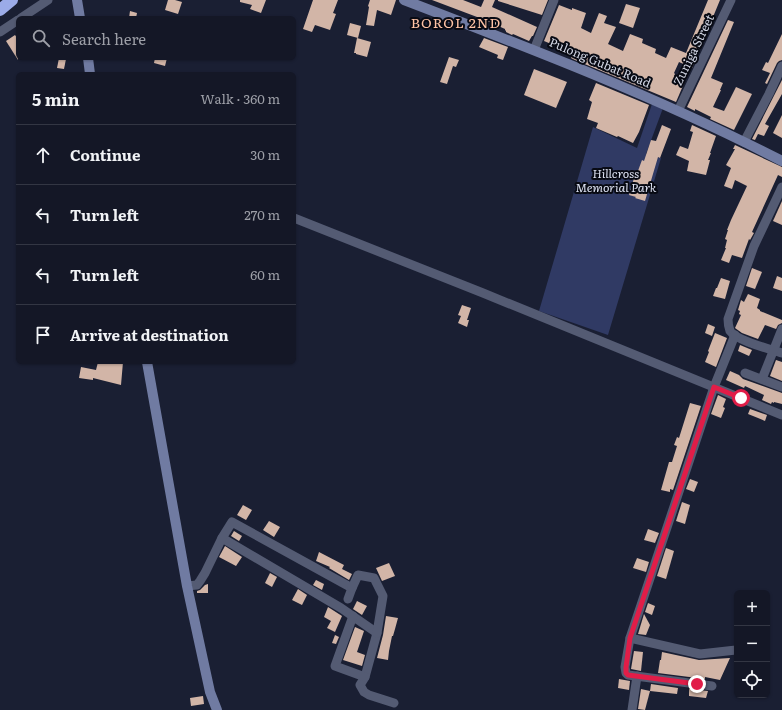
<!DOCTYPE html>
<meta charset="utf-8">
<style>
:root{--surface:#141726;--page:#1d202e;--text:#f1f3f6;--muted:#9d9fa7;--line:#333643}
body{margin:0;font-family:Literata,serif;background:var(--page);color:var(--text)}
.controls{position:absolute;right:12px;bottom:12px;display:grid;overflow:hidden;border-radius:6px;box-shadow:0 1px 3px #0004}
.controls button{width:36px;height:36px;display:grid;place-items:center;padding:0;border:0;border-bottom:1px solid var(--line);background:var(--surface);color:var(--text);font:20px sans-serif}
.stop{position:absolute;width:12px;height:12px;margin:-9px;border:3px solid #e11d48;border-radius:50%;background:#fff}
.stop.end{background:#e11d48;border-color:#fff;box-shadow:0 1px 4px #0008}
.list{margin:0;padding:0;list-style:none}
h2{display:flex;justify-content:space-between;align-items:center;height:52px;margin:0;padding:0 16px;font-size:17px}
h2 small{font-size:13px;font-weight:400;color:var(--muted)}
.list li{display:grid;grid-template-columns:26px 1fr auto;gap:12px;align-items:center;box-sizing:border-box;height:60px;padding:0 16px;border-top:1px solid var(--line)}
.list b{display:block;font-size:15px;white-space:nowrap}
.list em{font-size:13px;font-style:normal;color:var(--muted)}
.icon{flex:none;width:22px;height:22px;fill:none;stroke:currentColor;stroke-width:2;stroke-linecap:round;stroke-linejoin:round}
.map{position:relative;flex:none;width:782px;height:710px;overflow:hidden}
.search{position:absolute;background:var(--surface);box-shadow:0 1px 3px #0004;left:16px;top:16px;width:280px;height:44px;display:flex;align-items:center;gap:10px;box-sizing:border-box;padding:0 14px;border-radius:6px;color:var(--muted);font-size:15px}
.panel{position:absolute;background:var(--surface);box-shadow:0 1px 3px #0004;left:16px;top:72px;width:280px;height:292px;border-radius:6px}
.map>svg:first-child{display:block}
</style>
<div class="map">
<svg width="782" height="710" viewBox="0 0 782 710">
<rect width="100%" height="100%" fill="#1a1f33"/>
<polygon fill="#303a64" points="652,104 663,108 646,154 661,158 608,335 539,311 593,127 637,148"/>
<g fill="#d2b5a7">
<polygon points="168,0 175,0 182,2 178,14 165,10"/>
<polygon points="240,0 266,0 261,13 250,9 252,5 240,2"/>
<polygon points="313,0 338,0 333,13 336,14 330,30 315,25 312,32 303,29"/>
<polygon points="370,0 396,0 391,15 377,10 374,26 366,25 369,7 368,6"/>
<polygon points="432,0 463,0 481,7 484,0 495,0 492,7 537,27 533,36 532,36 529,41 513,34 512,35 506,32 506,31 505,30 505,29 485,20"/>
<polygon points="498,0 548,0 542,15 498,1"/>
<polygon points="708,0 720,0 692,68 679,62 674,73 675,74 674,76 685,81 676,102 575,60 571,58 573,53 544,41 559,5 572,10 572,8 586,13 581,28 591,33 599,13 607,16 604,23 616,27 608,44 623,51 630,34 643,39 642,43 656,49 655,53 666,58 671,47 686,53"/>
<polygon points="626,4 640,8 633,28 619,23"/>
<polygon points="130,11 137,13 136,18 129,18"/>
<polygon points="728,20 734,22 711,78 723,83 720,90 721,90 713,107 724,111 736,87 752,94 734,130 710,119 711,117 695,109 695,111 687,107"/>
<polygon points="350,23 361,26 358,38 347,35"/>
<polygon points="782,34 782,60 779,61 777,63 767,84 765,83 770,73 762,70 766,62 768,63"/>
<polygon points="15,35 18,39 18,60 6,41"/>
<polygon points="357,38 371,42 367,57 356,54 356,53 354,53"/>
<polygon points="484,38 508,47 503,60 497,58 498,55 479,47"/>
<polygon points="449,57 459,60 456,67 453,66 447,84 440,82"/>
<polygon points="59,58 66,59 64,69 57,68"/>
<polygon points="155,58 167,58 165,66 154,63"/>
<polygon points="534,69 567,82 556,108 524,95"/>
<polygon points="782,80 782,94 765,124 769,126 764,136 758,134 755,140 752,139"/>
<polygon points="596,83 649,105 639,132 633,143 618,136 617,137 596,128 598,123 587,119 592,102 589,100"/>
<polygon points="782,115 782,138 773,133"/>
<polygon points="662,125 671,129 660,158 658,157 645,201 635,198 636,197 629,195 634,178 635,179 642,160 644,161 651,140 656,141"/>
<polygon points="692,125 716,136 710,153 711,153 708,160 710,160 706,175 687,171 689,161 676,155 680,146 688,149 693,132 690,131"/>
<polygon points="735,145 782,167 782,177 778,175 752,232 754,233 750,240 749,239 742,258 732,255 729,263 721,260 726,248 725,248 727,240 725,239 728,230 727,230 731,220 747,186 735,180 732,189 724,186 731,168 726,165 735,149 733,149"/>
<polygon points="782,201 782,225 773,221"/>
<polygon points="752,268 762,272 755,289 746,286"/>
<polygon points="777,276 782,278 782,291 773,288"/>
<polygon points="721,278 730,281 725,299 713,296 716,288 717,288"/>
<polygon points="748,294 760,299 757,308 760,310 760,311 782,320 782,323 778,325 776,329 765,325 758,339 742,333 735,328 741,315 739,314 740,311 738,310 741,300 744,302"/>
<polygon points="462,305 471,308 467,320 469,320 467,327 458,323 461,316 458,315"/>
<polygon points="708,324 715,327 712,336 705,333"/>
<polygon points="715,333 727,338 716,367 705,362 709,352 708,351"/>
<polygon points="740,345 752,350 749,356 738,351"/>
<polygon points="776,360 782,362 782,381 770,376"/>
<polygon points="98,362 123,362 121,385 93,378 93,380 79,378 81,367 96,370"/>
<polygon points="730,371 739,375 743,379 782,393 782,404 774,402 774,403 772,402 771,404 762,400 764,395 745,386 744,388 726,380"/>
<polygon points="718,395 726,399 723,407 725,408 721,418 711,414"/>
<polygon points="690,403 701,406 673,490 670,489 670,492 661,490 669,462 672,462 677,446 674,445 677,437 679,438"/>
<polygon points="750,409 767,415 765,421 758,418 748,414"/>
<polygon points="690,479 698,482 694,492 686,489"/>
<polygon points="682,502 690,505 685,524 676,521"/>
<polygon points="243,505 252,510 246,520 237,515"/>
<polygon points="269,521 280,527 274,537 263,530"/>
<polygon points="648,529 659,533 655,543 644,540"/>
<polygon points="234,531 242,536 239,541 231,536"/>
<polygon points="225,546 242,557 236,566 219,557"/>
<polygon points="666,548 674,551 666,579 657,576"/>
<polygon points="319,552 344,565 342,569 352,574 349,580 329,568 330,567 316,561"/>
<polygon points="637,558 649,562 646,572 633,568"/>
<polygon points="389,563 395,576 382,581 376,568"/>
<polygon points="270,573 277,577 272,587 265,583"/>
<polygon points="316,580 324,584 322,590 313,585"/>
<polygon points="208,584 208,593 197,593 197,591 200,590 205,585"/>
<polygon points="298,589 307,595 302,605 292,600"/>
<polygon points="357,601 367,606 362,615 353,609"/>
<polygon points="648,603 655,606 652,615 645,612"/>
<polygon points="328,607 342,616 335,632 327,628 331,621 324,617"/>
<polygon points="644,614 650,625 646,635 638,634"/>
<polygon points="386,616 398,618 395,629 393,636 392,636 389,651 388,660 377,658 383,635"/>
<polygon points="355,627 364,631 357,652 365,655 362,666 343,660"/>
<polygon points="335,635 339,637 336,644 332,643"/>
<polygon points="634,651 643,652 641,671 631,669"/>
<polygon points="662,652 699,660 730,658 720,680 705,677 705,679 658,673 660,660 661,660"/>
<polygon points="619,679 630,681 629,690 618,688"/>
<polygon points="651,684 678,688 677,694 650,691"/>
<polygon points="641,689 650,691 645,710 638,709"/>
<polygon points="689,689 708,691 706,698 689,696"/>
<polygon points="203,696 204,704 191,706 190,698"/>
</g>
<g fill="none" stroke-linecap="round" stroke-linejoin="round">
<g stroke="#545b73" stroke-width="9">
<polyline points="21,18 48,0"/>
<polyline points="0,32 18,20"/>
<polyline points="534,50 554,0"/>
<polyline points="678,111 731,0"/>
<polyline points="744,142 769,94 782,66"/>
<path d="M782 187 754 246 728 319C728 322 729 328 730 331 737 341 770 349 782 353"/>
<polyline points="294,218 483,293 782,415"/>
<polyline points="745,373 782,387"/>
<polyline points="762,379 782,329"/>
<polyline points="222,538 341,608 377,633 365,677 360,685 364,692 369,695 394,703"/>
<polyline points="187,586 197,585 200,581 205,573 222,538 232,522 352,588 348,599"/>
<polyline points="352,588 358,575 374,578 383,596 377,633"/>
<polyline points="353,616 335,666 365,677"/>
<polyline points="630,638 700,654 736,650"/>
<polyline points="712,686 628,675 626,673 625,667 630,638 714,387 735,335"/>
<polyline points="632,710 637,676"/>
</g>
<g stroke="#707ba2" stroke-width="10">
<polyline points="77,0 80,18"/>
<path d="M404 0C532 49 660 98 782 161"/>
<polyline points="88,58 90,74"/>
<polyline points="147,362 187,586 210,692 217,710"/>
</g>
<polyline stroke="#9babe8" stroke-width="12" points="0,10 12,0"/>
</g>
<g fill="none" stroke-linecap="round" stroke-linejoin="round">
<polyline stroke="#e11d48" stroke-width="5" points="697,684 628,675 626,673 626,667 630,638 714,387 741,398"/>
</g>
<g text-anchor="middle" stroke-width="4" stroke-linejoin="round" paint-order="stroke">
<g font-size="12" fill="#d0d4e2" stroke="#080a13">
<text transform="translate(694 50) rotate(-64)" y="4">Zuniga Street</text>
<text transform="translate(600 63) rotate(23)" y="4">Pulong Gubat Road</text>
</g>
<g font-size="12" font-style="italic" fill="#dde2f3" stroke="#080a13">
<text x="616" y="178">Hillcross<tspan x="616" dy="14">Memorial Park</tspan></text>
</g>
<g font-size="14" letter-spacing="1" fill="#ffc3a5" stroke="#080a13">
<text x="456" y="28">BOROL 2ND</text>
</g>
</g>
</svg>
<div class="controls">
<button>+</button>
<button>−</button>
<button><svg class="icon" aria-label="locate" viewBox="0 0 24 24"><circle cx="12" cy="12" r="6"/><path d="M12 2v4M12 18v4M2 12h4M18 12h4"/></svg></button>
</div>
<div class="stop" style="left:741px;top:398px"></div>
<div class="stop end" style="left:697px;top:684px"></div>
<div class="search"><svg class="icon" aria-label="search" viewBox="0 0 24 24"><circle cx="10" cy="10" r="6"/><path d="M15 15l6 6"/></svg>Search here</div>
<section class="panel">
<h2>5 min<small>Walk · 360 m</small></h2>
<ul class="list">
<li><svg class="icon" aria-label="ahead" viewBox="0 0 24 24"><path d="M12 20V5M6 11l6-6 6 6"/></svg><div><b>Continue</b></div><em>30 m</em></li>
<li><svg class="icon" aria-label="left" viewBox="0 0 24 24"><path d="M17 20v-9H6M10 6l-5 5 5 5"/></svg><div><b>Turn left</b></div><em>270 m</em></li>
<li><svg class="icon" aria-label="left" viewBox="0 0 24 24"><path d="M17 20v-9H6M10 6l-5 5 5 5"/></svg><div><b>Turn left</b></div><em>60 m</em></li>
<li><svg class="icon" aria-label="arrive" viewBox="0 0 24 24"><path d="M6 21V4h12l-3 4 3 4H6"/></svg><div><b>Arrive at destination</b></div></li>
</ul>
</section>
</div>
